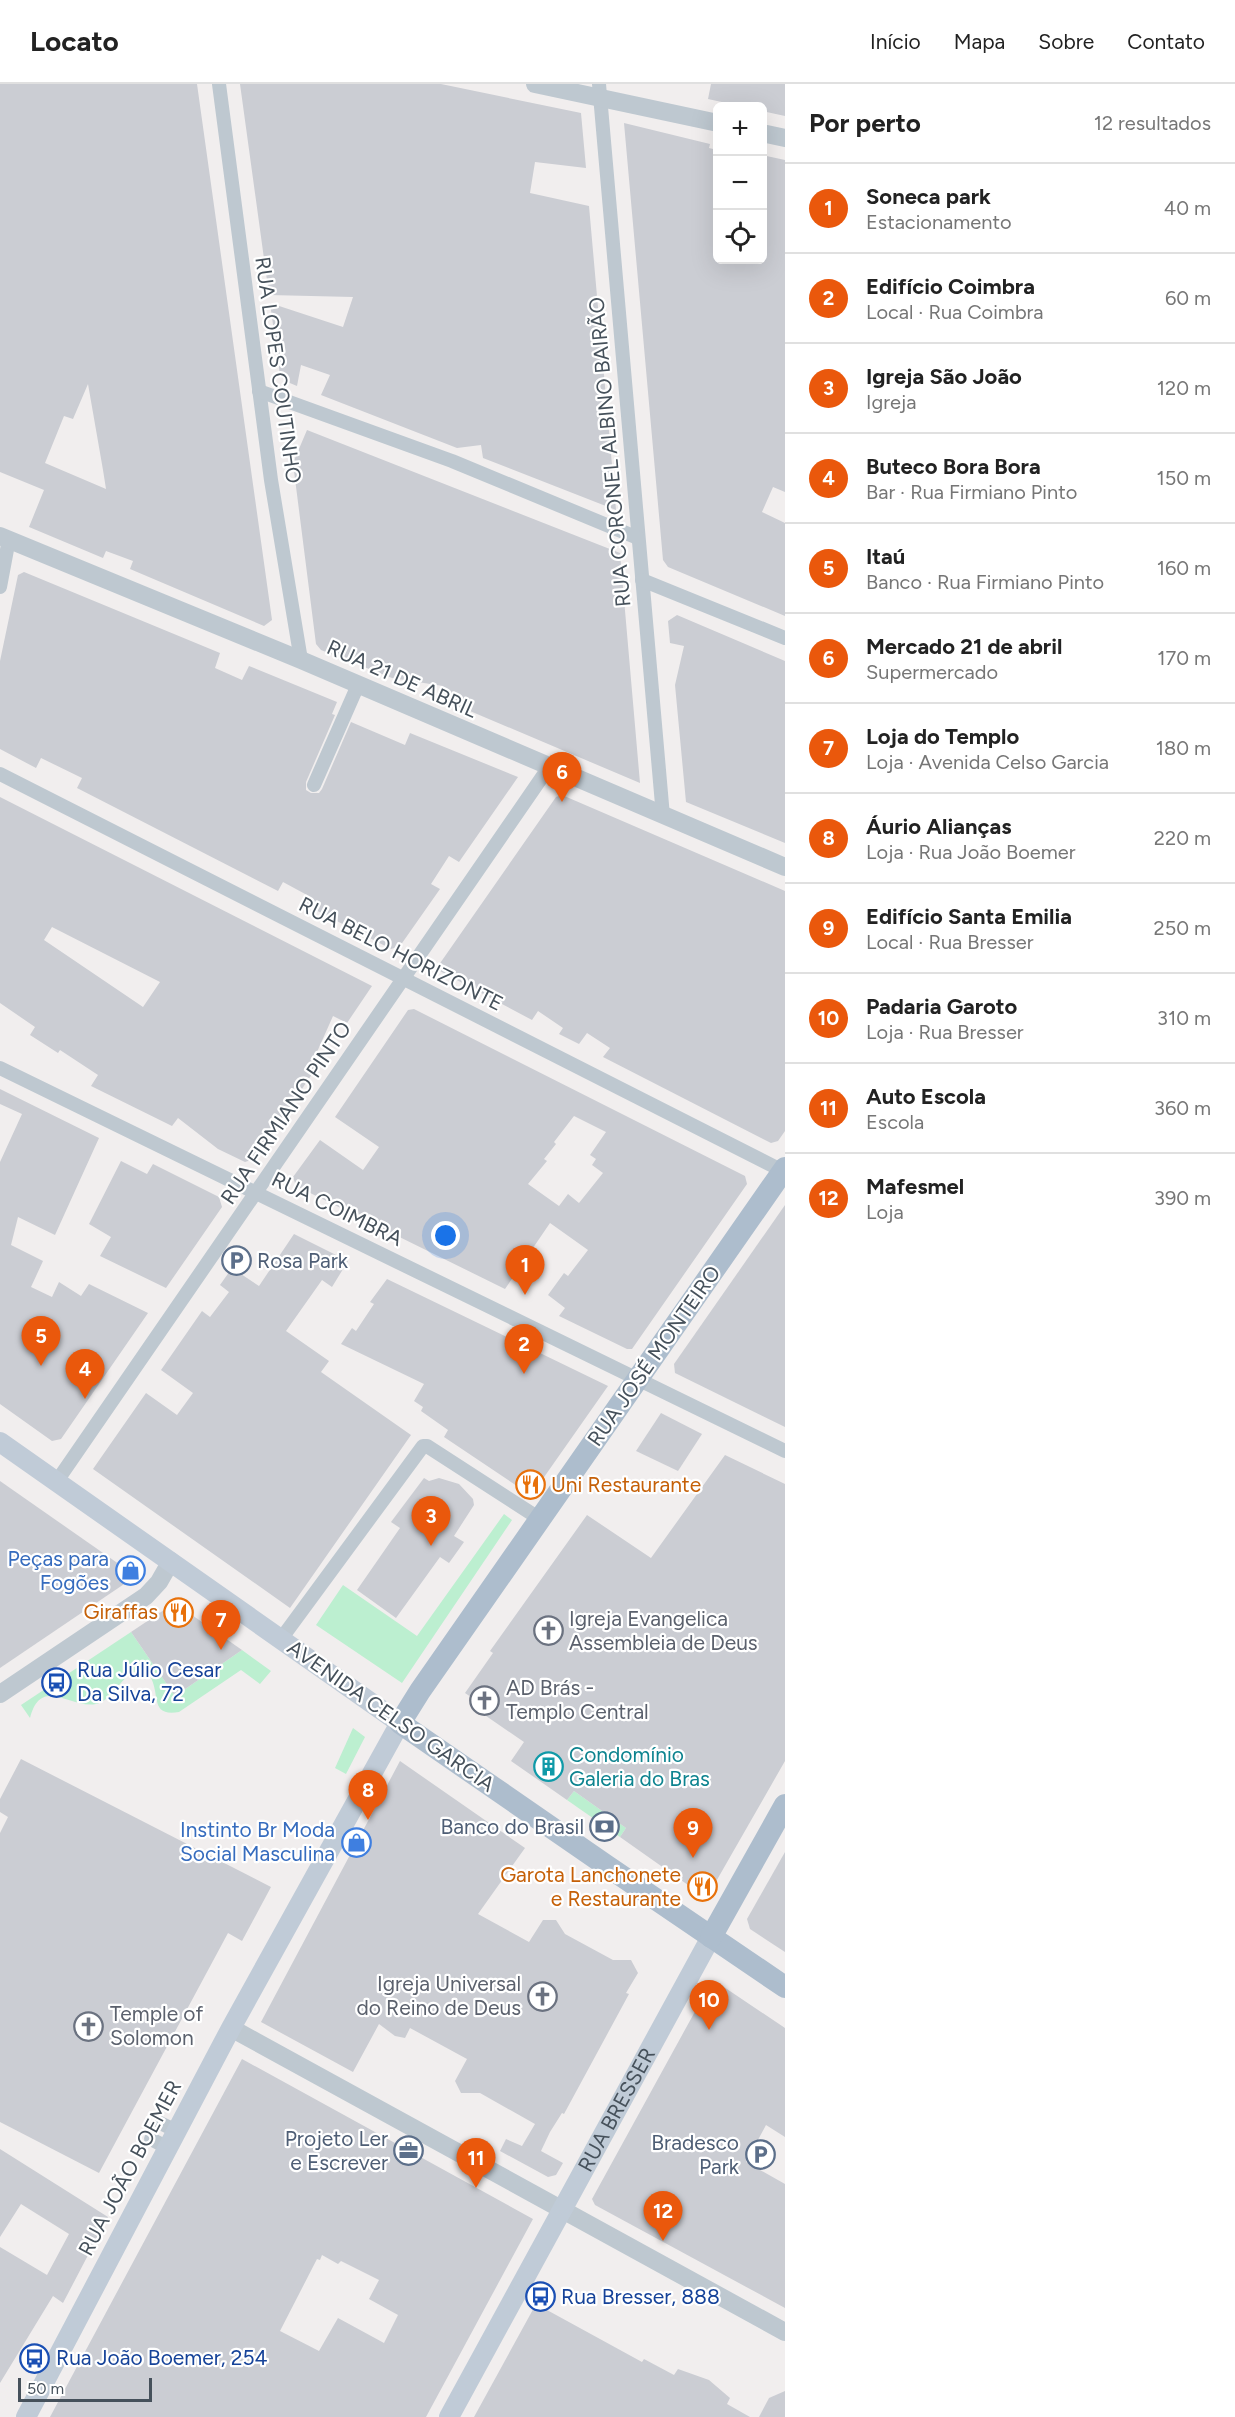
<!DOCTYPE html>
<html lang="pt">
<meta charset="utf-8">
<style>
:root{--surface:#fff;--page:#f6f6f6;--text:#222;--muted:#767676;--line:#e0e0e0;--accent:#ea580c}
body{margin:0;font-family:Figtree,sans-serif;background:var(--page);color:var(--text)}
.controls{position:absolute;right:18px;top:18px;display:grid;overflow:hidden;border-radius:9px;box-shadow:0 6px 24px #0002}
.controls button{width:54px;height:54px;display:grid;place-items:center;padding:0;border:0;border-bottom:2px solid var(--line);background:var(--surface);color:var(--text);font:30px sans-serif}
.scale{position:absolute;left:18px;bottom:15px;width:134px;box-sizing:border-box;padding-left:6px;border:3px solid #46515b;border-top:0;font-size:16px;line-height:21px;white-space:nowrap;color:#46515b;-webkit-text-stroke:4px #fff;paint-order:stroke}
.you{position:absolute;left:446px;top:1152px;width:21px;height:21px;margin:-15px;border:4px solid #fff;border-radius:50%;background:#1a73e8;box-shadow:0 0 0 9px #1a73e833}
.badge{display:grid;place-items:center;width:39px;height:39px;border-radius:50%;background:var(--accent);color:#fff;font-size:20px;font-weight:700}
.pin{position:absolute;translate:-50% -50px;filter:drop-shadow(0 2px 3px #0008)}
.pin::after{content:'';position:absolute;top:32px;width:21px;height:18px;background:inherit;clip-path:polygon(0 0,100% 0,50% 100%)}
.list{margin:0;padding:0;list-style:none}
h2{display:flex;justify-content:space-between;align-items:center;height:78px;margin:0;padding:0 24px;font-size:26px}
h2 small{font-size:20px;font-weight:400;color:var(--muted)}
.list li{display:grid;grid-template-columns:39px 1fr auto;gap:18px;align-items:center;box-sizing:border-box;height:90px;padding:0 24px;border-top:2px solid var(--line)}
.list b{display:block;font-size:22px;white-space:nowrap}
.list p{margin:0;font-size:20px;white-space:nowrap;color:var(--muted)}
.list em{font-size:20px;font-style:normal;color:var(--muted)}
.icon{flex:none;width:33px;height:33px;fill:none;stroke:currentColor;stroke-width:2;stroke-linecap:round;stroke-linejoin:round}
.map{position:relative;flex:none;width:785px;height:2333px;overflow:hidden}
header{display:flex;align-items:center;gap:36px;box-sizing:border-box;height:84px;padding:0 30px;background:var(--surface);border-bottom:2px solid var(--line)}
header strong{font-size:28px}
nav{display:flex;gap:33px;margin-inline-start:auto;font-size:21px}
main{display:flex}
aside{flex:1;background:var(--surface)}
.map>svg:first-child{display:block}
</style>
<header>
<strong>Locato</strong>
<nav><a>Início</a><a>Mapa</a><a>Sobre</a><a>Contato</a></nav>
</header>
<main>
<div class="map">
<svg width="785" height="2333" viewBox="0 0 785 2333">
<rect width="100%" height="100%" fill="#f1eeee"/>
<g fill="#bcefd0">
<polygon points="504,1430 512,1436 402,1599 316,1541 343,1501 417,1552"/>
<path d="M131 1548 175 1612 242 1566 271 1587 260 1600 241 1586 179 1628C150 1633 160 1611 151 1594 127 1571 118 1616 96 1620 70 1625 41 1591 30 1634L21 1621Z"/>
<polygon points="353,1644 365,1653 346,1690 335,1684"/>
<polygon points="574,1707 626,1744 620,1753 567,1716"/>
</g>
<g fill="#cbcdd3" fill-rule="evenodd">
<path d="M0 0H197L272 536 264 542 130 485 133 477 106 467 103 474 29 443 44 406 0 388ZM88 300 103 386 106 405 45 379 64 332 73 335Z"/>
<polygon points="240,0 441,0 581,29 586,84 535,78 530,109 589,122 616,426 483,374 481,361 457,364 321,311 330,291 301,281 297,302 285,297 280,291 270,219 343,243 353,213 269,211"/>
<polygon points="711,0 785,0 785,32 762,27 762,22 740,22 708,15"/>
<polygon points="624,39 710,60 709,64 717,66 717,176 762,176 762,71 785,76 785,408 773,403 762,428 785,439 785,532 668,483 663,476"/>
<polygon points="307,346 620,469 640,699 444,616 443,602 392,594 321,566 316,560 293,379"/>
<polygon points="24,488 220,569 215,584 242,596 249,582 337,618 332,630 335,631 306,698 306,706 311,709 319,709 322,705 351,638 405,661 410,649 518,693 459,778 449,772 431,800 440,805 400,862 391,865 302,819 307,811 283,798 278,807 77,704 82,694 41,674 36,684 0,665 0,577 18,491"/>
<polygon points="677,531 785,577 785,759 686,718 675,601 684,562 670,559 668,537"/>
<polygon points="562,711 785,807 785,1047 778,1057 771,1059 603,973 610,964 587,949 579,960 559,950 563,944 538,927 532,936 436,885 556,713"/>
<path d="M0 713 372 902 347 939 333 932 313 977 319 980 254 1075 245 1078 218 1065 178 1034 172 1042 91 1002 98 991 60 966 58 969 30 951 35 943 0 919ZM52 843 160 898 143 923 44 856Z"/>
<path d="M414 925 745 1092 747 1100 632 1265H627L559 1232 565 1224 548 1211 564 1189 568 1192 588 1166 550 1139 505 1205 296 1102 293 1093 320 1056 363 1086 379 1063 335 1033 408 926ZM574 1032 606 1048 590 1071 596 1075 592 1081 603 1089 579 1119 568 1110 559 1122 528 1100 547 1077 544 1075 556 1060 554 1058Z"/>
<polygon points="0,1005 99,1054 55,1151 18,1133 11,1161 43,1177 31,1203 52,1213 59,1198 81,1212 89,1200 148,1229 61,1355 52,1357 0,1320 0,1078 22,1030 0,1020"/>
<polygon points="121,1077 147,1090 153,1080 219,1113 222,1123 166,1204 100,1172 111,1153 89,1140"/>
<polygon points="785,1121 785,1343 675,1289 674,1280"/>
<polygon points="294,1150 348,1177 332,1203 322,1196 286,1247 329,1277 321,1288 411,1351 290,1524 93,1385 146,1309 177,1331 193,1309 161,1286 202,1227 210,1233 229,1208 220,1201 232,1184 259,1202"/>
<polygon points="387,1195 608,1302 535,1406 526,1408 444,1353 448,1346 421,1327 423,1323 414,1317 424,1300 341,1260 352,1244 356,1247 374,1220 370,1218"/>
<polygon points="661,1329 702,1350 678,1387 636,1367"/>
<polygon points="725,1371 785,1400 785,1677 710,1808 705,1813 620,1753 626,1744 574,1707 567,1716 511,1677 524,1658 476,1625 480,1619 465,1609 493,1569 490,1567 587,1431 651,1474"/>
<polygon points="424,1394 429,1397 439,1394 459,1400 473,1415 474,1421 454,1452 464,1458 449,1479 440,1473 396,1534 357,1506 400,1444 391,1438"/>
<polygon points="0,1397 136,1492 0,1584"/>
<polygon points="170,1522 179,1522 242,1566 175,1612 131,1548"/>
<polygon points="21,1675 271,1803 242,1857 228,1849 99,2089 0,2038 0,1749 8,1733 0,1728 0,1715"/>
<polygon points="400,1677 525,1764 478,1830 529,1858 543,1836 556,1836 565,1850 613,1876 631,1876 638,1889 626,1909 629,1910 564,2030 562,2029 550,2048 541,2067 563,2079 556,2091 548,2093 500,2067 506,2055 522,2062 535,2040 480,2009 461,2009 455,1997 467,1975 410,1944 405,1954 395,1952 379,1940 353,1988 261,1938"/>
<polygon points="785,1768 785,1868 750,1845 747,1835"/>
<polygon points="718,1899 785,1944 785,2053 766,2041 746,2078 785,2100 785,2224 595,2121 592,2115 709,1902"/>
<path d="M242 1975 533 2135 426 2333H50ZM322 2171 338 2180 341 2177 379 2196 369 2215 398 2231 384 2259 338 2234 319 2267 280 2247 317 2175 320 2176Z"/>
<polygon points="0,2065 108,2133 63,2219 53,2212 0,2299 0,2163 47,2191 69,2150 21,2120 0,2153"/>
<polygon points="536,2220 642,2278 644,2275 674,2291 678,2285 709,2296 730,2314 727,2320 750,2333 474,2333"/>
<polygon points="785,2307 785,2333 759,2333 769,2314"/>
</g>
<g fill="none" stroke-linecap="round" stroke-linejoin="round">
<g stroke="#bec8d0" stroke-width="14">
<polyline points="219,0 271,396 301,576"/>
<polyline points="599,0 663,732"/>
<polyline points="259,307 452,377 638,454"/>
<polyline points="642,496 785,554"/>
<polyline points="0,503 9,455"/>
<polyline points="0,690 783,1087"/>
<polyline points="314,701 358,601"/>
<polyline points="0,984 785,1367"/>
<polyline points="57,1397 549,683"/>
<polyline points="281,1555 423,1362 427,1362 540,1435"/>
<polyline points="160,2039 177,2047"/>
<polyline points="151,2055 168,2064"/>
</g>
<g stroke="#bec8d0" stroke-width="18">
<polyline points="535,0 718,39"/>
<polyline points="762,49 785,54"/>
<polyline points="0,452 301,576 785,783"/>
<polyline points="0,1610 146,1512 159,1498 171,1477"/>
<polyline points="231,1944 785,2248"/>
</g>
<g stroke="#c0cbd7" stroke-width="20">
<polyline points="0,1358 400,1639 231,1944 26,2333"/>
<path id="s1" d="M449 2333 711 1853"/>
</g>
<g stroke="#adbdcd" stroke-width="22">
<polyline points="785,1084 420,1607 400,1639 607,1782 785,1903"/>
<polyline points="711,1853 785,1721"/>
</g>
</g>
<defs>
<symbol id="parking-ring" viewBox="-11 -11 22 22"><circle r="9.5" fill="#fff" stroke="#5c6f8a" stroke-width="1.5"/><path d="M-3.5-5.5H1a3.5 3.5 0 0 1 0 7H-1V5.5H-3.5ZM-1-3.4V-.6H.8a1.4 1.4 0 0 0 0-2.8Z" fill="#5c6f8a"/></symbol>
<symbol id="restaurant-ring" viewBox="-11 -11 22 22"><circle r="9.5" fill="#fff" stroke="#e8710a" stroke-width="1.5"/><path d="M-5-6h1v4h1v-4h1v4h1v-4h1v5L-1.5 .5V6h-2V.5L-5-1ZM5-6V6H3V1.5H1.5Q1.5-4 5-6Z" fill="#e8710a"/></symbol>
<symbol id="shop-ring" viewBox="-11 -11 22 22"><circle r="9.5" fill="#fff" stroke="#3f7fe0" stroke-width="1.5"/><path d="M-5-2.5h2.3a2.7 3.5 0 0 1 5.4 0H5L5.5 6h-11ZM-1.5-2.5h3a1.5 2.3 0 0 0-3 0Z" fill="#3f7fe0"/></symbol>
<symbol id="church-ring" viewBox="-11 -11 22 22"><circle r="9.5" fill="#fff" stroke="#6b7280" stroke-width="1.5"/><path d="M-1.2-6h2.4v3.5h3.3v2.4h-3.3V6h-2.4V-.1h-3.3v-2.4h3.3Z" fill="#6b7280"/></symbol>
<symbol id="bus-ring" viewBox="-11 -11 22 22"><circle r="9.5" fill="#fff" stroke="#1a4fb4" stroke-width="1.5"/><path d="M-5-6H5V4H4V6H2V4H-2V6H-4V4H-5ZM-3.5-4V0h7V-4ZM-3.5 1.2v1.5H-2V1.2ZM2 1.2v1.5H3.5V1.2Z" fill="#1a4fb4"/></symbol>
<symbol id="building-ring" viewBox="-11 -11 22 22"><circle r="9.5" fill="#fff" stroke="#0f9aa8" stroke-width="1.5"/><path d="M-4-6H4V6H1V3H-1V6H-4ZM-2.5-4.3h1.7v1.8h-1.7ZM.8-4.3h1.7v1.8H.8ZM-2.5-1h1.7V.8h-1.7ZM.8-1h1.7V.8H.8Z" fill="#0f9aa8"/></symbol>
<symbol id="bank-ring" viewBox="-11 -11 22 22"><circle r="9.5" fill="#fff" stroke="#5c6f8a" stroke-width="1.5"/><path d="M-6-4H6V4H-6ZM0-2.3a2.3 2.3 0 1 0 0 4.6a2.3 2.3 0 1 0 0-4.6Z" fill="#5c6f8a"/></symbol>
<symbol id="office-ring" viewBox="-11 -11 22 22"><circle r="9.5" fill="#fff" stroke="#5c6f8a" stroke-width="1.5"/><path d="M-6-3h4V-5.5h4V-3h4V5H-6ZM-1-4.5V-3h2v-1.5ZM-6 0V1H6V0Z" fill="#5c6f8a"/></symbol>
</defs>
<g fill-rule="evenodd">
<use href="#parking-ring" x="220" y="1160" width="33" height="33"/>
<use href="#restaurant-ring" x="514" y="1384" width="33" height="33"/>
<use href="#shop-ring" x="114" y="1470" width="33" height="33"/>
<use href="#restaurant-ring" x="162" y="1512" width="33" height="33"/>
<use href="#church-ring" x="532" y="1530" width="33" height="33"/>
<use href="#bus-ring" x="40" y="1582" width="33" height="33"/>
<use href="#church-ring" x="468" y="1600" width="33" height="33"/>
<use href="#building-ring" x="532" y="1666" width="33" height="33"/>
<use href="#bank-ring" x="588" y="1726" width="33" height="33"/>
<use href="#shop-ring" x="340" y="1742" width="33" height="33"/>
<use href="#restaurant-ring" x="686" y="1786" width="33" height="33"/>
<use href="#church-ring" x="526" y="1896" width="33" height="33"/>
<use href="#church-ring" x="72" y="1926" width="33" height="33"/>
<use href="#office-ring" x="392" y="2050" width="33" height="33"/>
<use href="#parking-ring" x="744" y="2054" width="33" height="33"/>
<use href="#bus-ring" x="524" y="2196" width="33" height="33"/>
<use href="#bus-ring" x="18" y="2258" width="33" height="33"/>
</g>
<g text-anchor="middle" stroke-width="4.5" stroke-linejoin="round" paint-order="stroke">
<g font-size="21" fill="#46515b" stroke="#fff">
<text transform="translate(278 286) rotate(82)" y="7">RUA LOPES COUTINHO</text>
<text transform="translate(610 368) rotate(-95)" y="7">RUA CORONEL ALBINO BAIRÃO</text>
<text transform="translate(402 595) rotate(24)" y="7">RUA 21 DE ABRIL</text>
<text transform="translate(401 870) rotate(27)" y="7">RUA BELO HORIZONTE</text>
<text transform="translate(286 1029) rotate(-56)" y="7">RUA FIRMIANO PINTO</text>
<text transform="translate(337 1125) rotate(26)" y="7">RUA COIMBRA</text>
<text transform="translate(654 1272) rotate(-55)" y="7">RUA JOSÉ MONTEIRO</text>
<text transform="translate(391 1632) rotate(35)" y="7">AVENIDA CELSO GARCIA</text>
<text dy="7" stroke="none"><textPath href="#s1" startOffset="350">RUA BRESSER</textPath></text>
<text transform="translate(130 2084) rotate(-62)" y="7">RUA JOÃO BOEMER</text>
</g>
<g font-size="21" fill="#4e5e75" stroke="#fff" text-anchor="end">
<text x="257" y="1184" text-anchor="start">Rosa Park</text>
<text x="584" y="1750">Banco do Brasil</text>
<text x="388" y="2062">Projeto Ler<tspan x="388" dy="24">e Escrever</tspan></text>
<text x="739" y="2066">Bradesco<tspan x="739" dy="24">Park</tspan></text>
</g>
<g font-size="21" fill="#c56008" stroke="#fff" text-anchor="end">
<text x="551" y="1408" text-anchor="start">Uni Restaurante</text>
<text x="158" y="1535">Giraffas</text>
<text x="681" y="1798">Garota Lanchonete<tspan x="681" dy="24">e Restaurante</tspan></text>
</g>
<g font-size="21" fill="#366cbe" stroke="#fff" text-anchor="end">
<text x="109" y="1482">Peças para<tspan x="109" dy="24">Fogões</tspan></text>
<text x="335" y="1753">Instinto Br Moda<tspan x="335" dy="24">Social Masculina</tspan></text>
</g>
<g font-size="21" fill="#5b616d" stroke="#fff" text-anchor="start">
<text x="569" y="1542">Igreja Evangelica<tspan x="569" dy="24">Assembleia de Deus</tspan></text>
<text x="506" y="1611">AD Brás -<tspan x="506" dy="24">Templo Central</tspan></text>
<text x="521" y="1907" text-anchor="end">Igreja Universal<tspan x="521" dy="24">do Reino de Deus</tspan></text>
<text x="110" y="1937">Temple of<tspan x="110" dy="24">Solomon</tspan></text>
</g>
<g font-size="21" fill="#164399" stroke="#fff" text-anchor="start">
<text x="77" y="1593">Rua Júlio Cesar<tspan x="77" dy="24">Da Silva, 72</tspan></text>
<text x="561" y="2220">Rua Bresser, 888</text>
<text x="56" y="2281">Rua João Boemer, 254</text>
</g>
<g font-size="21" fill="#0d838f" stroke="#fff" text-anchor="start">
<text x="569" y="1678">Condomínio<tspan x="569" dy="24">Galeria do Bras</tspan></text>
</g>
</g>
</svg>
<div class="controls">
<button>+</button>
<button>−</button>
<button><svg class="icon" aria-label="locate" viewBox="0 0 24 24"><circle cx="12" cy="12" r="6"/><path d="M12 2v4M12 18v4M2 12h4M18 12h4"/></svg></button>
</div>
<div class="scale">50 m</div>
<div class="you"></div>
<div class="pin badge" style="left:525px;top:1211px">1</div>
<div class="pin badge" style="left:524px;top:1290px">2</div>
<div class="pin badge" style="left:431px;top:1462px">3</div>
<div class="pin badge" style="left:85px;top:1315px">4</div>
<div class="pin badge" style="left:41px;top:1282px">5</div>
<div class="pin badge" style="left:562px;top:718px">6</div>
<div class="pin badge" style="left:221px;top:1566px">7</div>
<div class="pin badge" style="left:368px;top:1736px">8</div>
<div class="pin badge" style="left:693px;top:1774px">9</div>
<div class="pin badge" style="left:709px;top:1946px">10</div>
<div class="pin badge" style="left:476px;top:2104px">11</div>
<div class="pin badge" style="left:663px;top:2157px">12</div>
</div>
<aside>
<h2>Por perto<small>12 resultados</small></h2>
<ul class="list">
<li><span class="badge">1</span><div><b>Soneca park</b><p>Estacionamento</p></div><em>40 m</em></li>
<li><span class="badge">2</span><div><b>Edifício Coimbra</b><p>Local · Rua Coimbra</p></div><em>60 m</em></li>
<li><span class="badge">3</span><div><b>Igreja São João</b><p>Igreja</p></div><em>120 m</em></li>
<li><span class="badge">4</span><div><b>Buteco Bora Bora</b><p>Bar · Rua Firmiano Pinto</p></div><em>150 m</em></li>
<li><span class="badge">5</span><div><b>Itaú</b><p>Banco · Rua Firmiano Pinto</p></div><em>160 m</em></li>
<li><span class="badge">6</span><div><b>Mercado 21 de abril</b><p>Supermercado</p></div><em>170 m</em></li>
<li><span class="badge">7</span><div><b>Loja do Templo</b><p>Loja · Avenida Celso Garcia</p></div><em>180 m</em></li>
<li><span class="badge">8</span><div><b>Áurio Alianças</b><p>Loja · Rua João Boemer</p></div><em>220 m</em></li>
<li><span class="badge">9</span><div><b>Edifício Santa Emilia</b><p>Local · Rua Bresser</p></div><em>250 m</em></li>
<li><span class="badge">10</span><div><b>Padaria Garoto</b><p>Loja · Rua Bresser</p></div><em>310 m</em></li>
<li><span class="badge">11</span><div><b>Auto Escola</b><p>Escola</p></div><em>360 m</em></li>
<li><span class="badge">12</span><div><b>Mafesmel</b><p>Loja</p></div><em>390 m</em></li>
</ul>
</aside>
</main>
